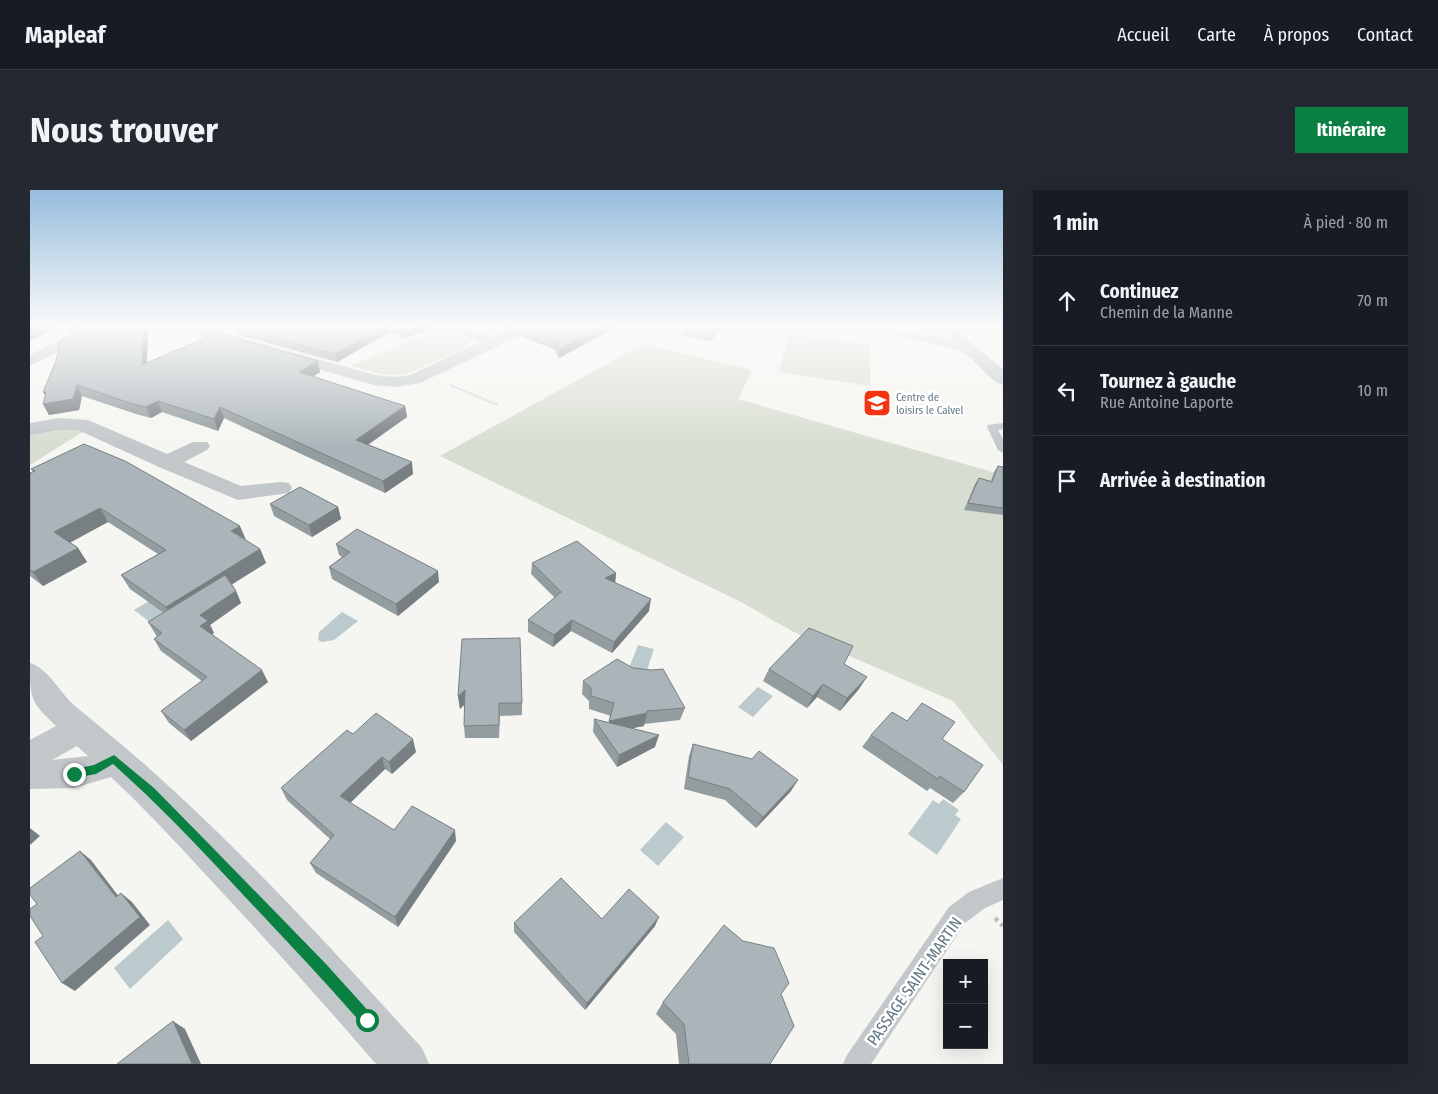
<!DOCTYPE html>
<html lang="fr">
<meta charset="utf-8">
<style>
:root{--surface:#171b24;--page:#242831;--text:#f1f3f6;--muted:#9ea1a6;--line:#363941;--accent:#0b8043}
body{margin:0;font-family:"Fira Sans Condensed",sans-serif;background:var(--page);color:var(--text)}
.controls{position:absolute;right:15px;bottom:15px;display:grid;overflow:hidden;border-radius:0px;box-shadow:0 5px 20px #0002}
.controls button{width:45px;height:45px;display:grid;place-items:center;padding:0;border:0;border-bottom:1px solid var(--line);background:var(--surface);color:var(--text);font:25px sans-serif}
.stop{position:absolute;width:15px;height:15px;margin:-11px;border:4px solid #0b8043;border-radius:50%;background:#fff}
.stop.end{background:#0b8043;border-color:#fff;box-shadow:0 1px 5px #0008}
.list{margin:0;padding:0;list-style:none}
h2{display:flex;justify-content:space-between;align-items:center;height:65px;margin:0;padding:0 20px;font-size:21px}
h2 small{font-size:16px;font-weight:400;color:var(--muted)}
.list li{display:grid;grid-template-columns:32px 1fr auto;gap:15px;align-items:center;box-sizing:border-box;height:90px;padding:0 20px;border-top:1px solid var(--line)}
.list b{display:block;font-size:19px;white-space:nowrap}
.list p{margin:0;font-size:16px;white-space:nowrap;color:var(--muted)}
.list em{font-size:16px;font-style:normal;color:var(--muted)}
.icon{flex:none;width:28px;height:28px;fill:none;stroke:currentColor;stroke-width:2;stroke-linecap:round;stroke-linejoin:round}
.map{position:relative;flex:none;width:973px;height:874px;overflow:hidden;border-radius:0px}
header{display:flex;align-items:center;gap:30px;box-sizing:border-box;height:70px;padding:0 25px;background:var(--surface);border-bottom:1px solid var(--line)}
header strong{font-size:24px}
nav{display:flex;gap:28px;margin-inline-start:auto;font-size:18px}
.intro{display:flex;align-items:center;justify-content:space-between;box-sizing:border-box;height:120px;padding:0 30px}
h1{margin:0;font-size:35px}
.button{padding:12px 22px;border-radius:0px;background:var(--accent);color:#fff;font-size:18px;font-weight:700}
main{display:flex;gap:30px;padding:0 30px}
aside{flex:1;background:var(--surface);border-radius:0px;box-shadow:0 5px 20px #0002}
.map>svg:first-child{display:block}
</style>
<header>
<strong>Mapleaf</strong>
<nav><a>Accueil</a><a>Carte</a><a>À propos</a><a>Contact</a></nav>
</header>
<div class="intro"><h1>Nous trouver</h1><a class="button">Itinéraire</a></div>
<main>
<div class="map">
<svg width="973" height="874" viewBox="0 0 973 874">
<rect width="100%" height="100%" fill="#f5f5f1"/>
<g fill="#d7ddd1">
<polygon points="411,138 437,149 439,153 436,158 376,184 355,185 320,176"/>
<polygon points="759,144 840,155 840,196 749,182"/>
<polygon points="613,154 722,180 708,209 973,285 973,575 923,511 764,442 709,411 410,266"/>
<polygon points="38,237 54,241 0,275 0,242"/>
</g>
<g fill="#bbcacd">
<polygon points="119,411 144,429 129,439 104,420"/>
<polygon points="312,422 328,431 304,450 292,452 288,450 289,442"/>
<polygon points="608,455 624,459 616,483 599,478"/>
<polygon points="728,497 743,506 723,527 708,517"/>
<polygon points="913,609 929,620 925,625 931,629 907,665 878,644 903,610 909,614"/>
<polygon points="636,632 654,647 628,676 610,660"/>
<polygon points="138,730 153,749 100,799 84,778"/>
</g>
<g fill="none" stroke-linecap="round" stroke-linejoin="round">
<polyline stroke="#bdc0c2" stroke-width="2" stroke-dasharray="1 1" stroke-linecap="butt" points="420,195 468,215"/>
<polyline stroke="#bdc0c2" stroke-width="4.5" stroke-dasharray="4 4" stroke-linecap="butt" points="965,728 973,736"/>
<g fill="#c2c7ca" fill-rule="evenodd">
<polygon points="973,233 973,239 968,240 973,249 973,263 968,260 957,237 958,235"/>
<polygon points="973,688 973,710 955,718 935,733 841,874 813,874 817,865 919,717 939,702"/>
</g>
<g fill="#c2c7ca" fill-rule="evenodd">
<polygon points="59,135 77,135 75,138 0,176 0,165"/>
<polygon points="115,135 150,135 177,138 345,185 365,187 380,185 450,152 414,138 412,135 431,135 463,147 490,135 508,135 506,138 390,193 365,197 344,195 176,147 122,139"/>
<polygon points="29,228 58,230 137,264 163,252 177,252 180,256 177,260 154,272 211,296 251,292 259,293 262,298 259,303 208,310 129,277 48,240 29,240 0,245 0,233"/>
<path d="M0 473C19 479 30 503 45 516 74 540 104 564 132 590 224 673 308 766 392 858L399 874H346C291 810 234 747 176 685 145 651 114 618 81 587L44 598 0 599V550L26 536C0 511 0 509 0 473ZM47 556 58 566 22 570Z"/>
</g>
<path fill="#c2c7ca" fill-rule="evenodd" d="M818 135H845L920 150 922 135H936V149L973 179V195C958 191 944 166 928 160 895 150 858 146 825 139Z"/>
</g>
<g fill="#939c9f">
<polygon points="198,135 412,135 374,148 360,142 307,172 208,145 205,137 206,136"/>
<polygon points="460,135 487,135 474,140"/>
<polygon points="500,135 590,135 529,168 526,163 526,160 492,147 492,138"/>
<polygon points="657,135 691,135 681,151 653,146 655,138"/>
<polygon points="118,139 117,172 290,182 283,187 375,216 377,227 338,255 383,284 355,303 194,228 188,241 132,222 121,228 106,224 52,206 49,220 19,225 13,214"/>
<polygon points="968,276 973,277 973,325 934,320 945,294 949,288 961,291 964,282"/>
<polygon points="1,279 215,350 230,359 236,373 202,394 206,401 211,413 180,435 184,443 182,444 238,492 161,551 139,533 131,521 172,491 131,461 124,449 127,446 126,445 118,432 134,423 100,399 91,385 128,364 78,332 40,352 48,358 57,372 13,396 0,386 0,284 3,282"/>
<polygon points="240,314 308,317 311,329 282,347 244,326"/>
<polygon points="306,354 409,392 368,426 302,389 299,377 312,367 309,365"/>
<polygon points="502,373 586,383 585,393 619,421 582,463 541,441 523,457 498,442 498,430 525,408 501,384"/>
<polygon points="814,474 829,499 810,521 787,507 777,518 733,491 739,479"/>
<polygon points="553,491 655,518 650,530 614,534 614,536 602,538 625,557 587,577 563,542 564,529 579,533 581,526 559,519 559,511 552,504"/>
<polygon points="428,506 492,513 492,525 470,526 469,548 435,548 434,536 435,514 430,519"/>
<polygon points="877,531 912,549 934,602 923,613 900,598 897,601 832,557 841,545"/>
<polygon points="323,544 386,562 362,584 355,579 320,613 364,640 426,651 368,737 286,683 280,673 300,649 257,610 251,598"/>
<polygon points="663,554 761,601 726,638 695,610 654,599 659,566"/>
<polygon points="572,729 625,736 555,820 484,742 484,733"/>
<polygon points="751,804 740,874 649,874 646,844 626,824 633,812"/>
</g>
<g fill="#787f82">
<polygon points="7,135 31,135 0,151 0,138"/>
<polygon points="36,135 56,135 40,143"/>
<polygon points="113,135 116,135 118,139 116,185 112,175"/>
<polygon points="358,135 359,135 360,142 307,172 305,164"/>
<polygon points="389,135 412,135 374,148 373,140"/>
<polygon points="474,135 487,135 474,140"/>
<polygon points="575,135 590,135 529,168 530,159"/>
<polygon points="688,135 691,135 681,151 683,143"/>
<polygon points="288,171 290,182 272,193 269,182"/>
<polygon points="47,195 52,206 49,220 19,225 13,214 19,212 13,202"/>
<polygon points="128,211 132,222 121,228 116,217"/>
<polygon points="375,216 377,227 328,261 326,250"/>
<polygon points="190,217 194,228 188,241 184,229"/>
<polygon points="382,272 383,284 355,303 353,291"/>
<polygon points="308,317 311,329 282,347 279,335"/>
<polygon points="70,318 78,332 34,356 24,342"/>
<polygon points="210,336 216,350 201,341"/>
<polygon points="48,358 57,372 13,396 3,382"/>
<polygon points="230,359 236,373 144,431 136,417"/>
<polygon points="408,381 409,392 368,426 366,414"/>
<polygon points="586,383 585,394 575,388"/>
<polygon points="206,401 211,413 180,435 184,443 176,448 170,436 170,425"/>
<polygon points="621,409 619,421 582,463 584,452"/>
<polygon points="542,430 541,441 523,457 524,445"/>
<polygon points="232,480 238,492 161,551 154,540"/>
<polygon points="837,487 829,499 810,521 817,508"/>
<polygon points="793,494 787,507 777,518 783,506"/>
<polygon points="435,500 437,512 430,519 428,506"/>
<polygon points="617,523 614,536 577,543 579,531"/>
<polygon points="629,545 625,557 587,577 589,565"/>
<polygon points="383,549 386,562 362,584 359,572"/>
<polygon points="352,567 355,579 315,618 310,606"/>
<polygon points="768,590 761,601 726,638 733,627"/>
<polygon points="0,638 10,646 0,655"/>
<polygon points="425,640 426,651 368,737 365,727"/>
<polygon points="50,661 61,670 96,716 86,707"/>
<polygon points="91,703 102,712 120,735 45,801 32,793"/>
<polygon points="629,727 625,736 555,820 557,813"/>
<polygon points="143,831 155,839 171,874 162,874"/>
</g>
<g fill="#abb5b9" stroke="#787f82">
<polygon points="0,135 7,135 0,138"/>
<polygon points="62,135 114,135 112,175 186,143 288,171 269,182 375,216 326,250 382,272 353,291 190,217 184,229 128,211 116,217 100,213 47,195 43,209 13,214 16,202 13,202 26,171 31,149"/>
<polygon points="210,135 358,135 305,164 205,137"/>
<polygon points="361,135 389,135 373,140"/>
<polygon points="500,135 575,135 530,159 526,155 533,148 526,151 492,138"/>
<polygon points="657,135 688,135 683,143 655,138"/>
<polygon points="54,254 95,271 210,336 201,341 230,359 136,417 91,385 136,360 70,318 24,342 48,358 3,382 0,380 0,283 5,281 1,279"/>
<polygon points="968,276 973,277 973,318 938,313 949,288 962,292"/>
<polygon points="270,297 308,317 279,335 240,314"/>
<polygon points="327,339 408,381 366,414 299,377 320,362 306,354"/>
<polygon points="547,351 586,383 575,388 621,409 584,452 542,430 524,445 498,430 531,402 502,373"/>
<polygon points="195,385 206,401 170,425 178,431 170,436 232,480 154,540 131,521 177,487 124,449 132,443 118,432"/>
<polygon points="779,438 823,456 814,474 837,487 817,508 793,494 783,506 739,479"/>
<polygon points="490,448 492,513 469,513 469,535 434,536 435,500 428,506 432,449"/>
<polygon points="587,469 603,478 622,480 633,479 655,518 617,521 617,523 579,531 584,513 561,506 561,498 553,491"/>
<polygon points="892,513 925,532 912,549 953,575 934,602 910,586 908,589 841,545 862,522 877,531"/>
<polygon points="346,523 383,549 359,572 352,567 310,606 364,640 382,616 425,640 365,727 280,673 304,645 251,598 317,540 323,544"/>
<polygon points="564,529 629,545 589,565"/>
<polygon points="663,554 722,569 729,561 768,590 733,627 700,599 658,587"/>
<polygon points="50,661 86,707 91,703 110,727 32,793 5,752 13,746 0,726 0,719 7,714 0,705 0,698"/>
<polygon points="531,688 572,729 599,699 629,727 557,813 484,733"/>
<polygon points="694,735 713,751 744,758 759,793 751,804 764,836 740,874 659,874 654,834 633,812"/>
<polygon points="143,831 162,874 87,874"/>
</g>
<linearGradient id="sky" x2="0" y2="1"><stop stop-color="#96bddd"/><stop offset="0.53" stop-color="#fafaf9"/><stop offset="1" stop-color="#fafaf9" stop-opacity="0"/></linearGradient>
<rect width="973" height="257" fill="url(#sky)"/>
<path fill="#0b8043" d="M84 565 124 598 181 656 296 774 342 825 344 830 342 834 337 836 332 834C291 787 247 741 204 695 165 653 126 612 83 574L66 584 44 588 39 584 44 579 64 575Z"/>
<defs>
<symbol id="school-square" viewBox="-11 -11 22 22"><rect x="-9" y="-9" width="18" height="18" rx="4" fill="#f43412" stroke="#fff"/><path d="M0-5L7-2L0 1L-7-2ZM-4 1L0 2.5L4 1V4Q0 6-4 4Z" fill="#fff"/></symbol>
</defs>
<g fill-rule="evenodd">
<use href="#school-square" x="831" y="197" width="32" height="32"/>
</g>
<g text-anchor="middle" stroke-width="5" stroke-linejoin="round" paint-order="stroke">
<g font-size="11" fill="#617885" stroke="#fff" text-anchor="start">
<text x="866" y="211">Centre de<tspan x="866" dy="13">loisirs le Calvel</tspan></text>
</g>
<g font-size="16" fill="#617885" stroke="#fff">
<text transform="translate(884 791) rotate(-55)" y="6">PASSAGE SAINT-MARTIN</text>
</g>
</g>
</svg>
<div class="controls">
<button>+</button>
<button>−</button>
</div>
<div class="stop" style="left:337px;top:830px"></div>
<div class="stop end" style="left:44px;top:584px"></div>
</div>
<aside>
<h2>1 min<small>À pied · 80 m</small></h2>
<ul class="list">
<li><svg class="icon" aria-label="ahead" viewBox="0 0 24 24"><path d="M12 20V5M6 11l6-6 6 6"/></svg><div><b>Continuez</b><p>Chemin de la Manne</p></div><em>70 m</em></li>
<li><svg class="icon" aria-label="left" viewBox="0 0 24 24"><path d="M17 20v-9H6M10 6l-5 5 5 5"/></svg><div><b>Tournez à gauche</b><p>Rue Antoine Laporte</p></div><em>10 m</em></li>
<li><svg class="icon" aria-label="arrive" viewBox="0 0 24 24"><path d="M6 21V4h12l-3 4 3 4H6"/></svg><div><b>Arrivée à destination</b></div></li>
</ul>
</aside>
</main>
